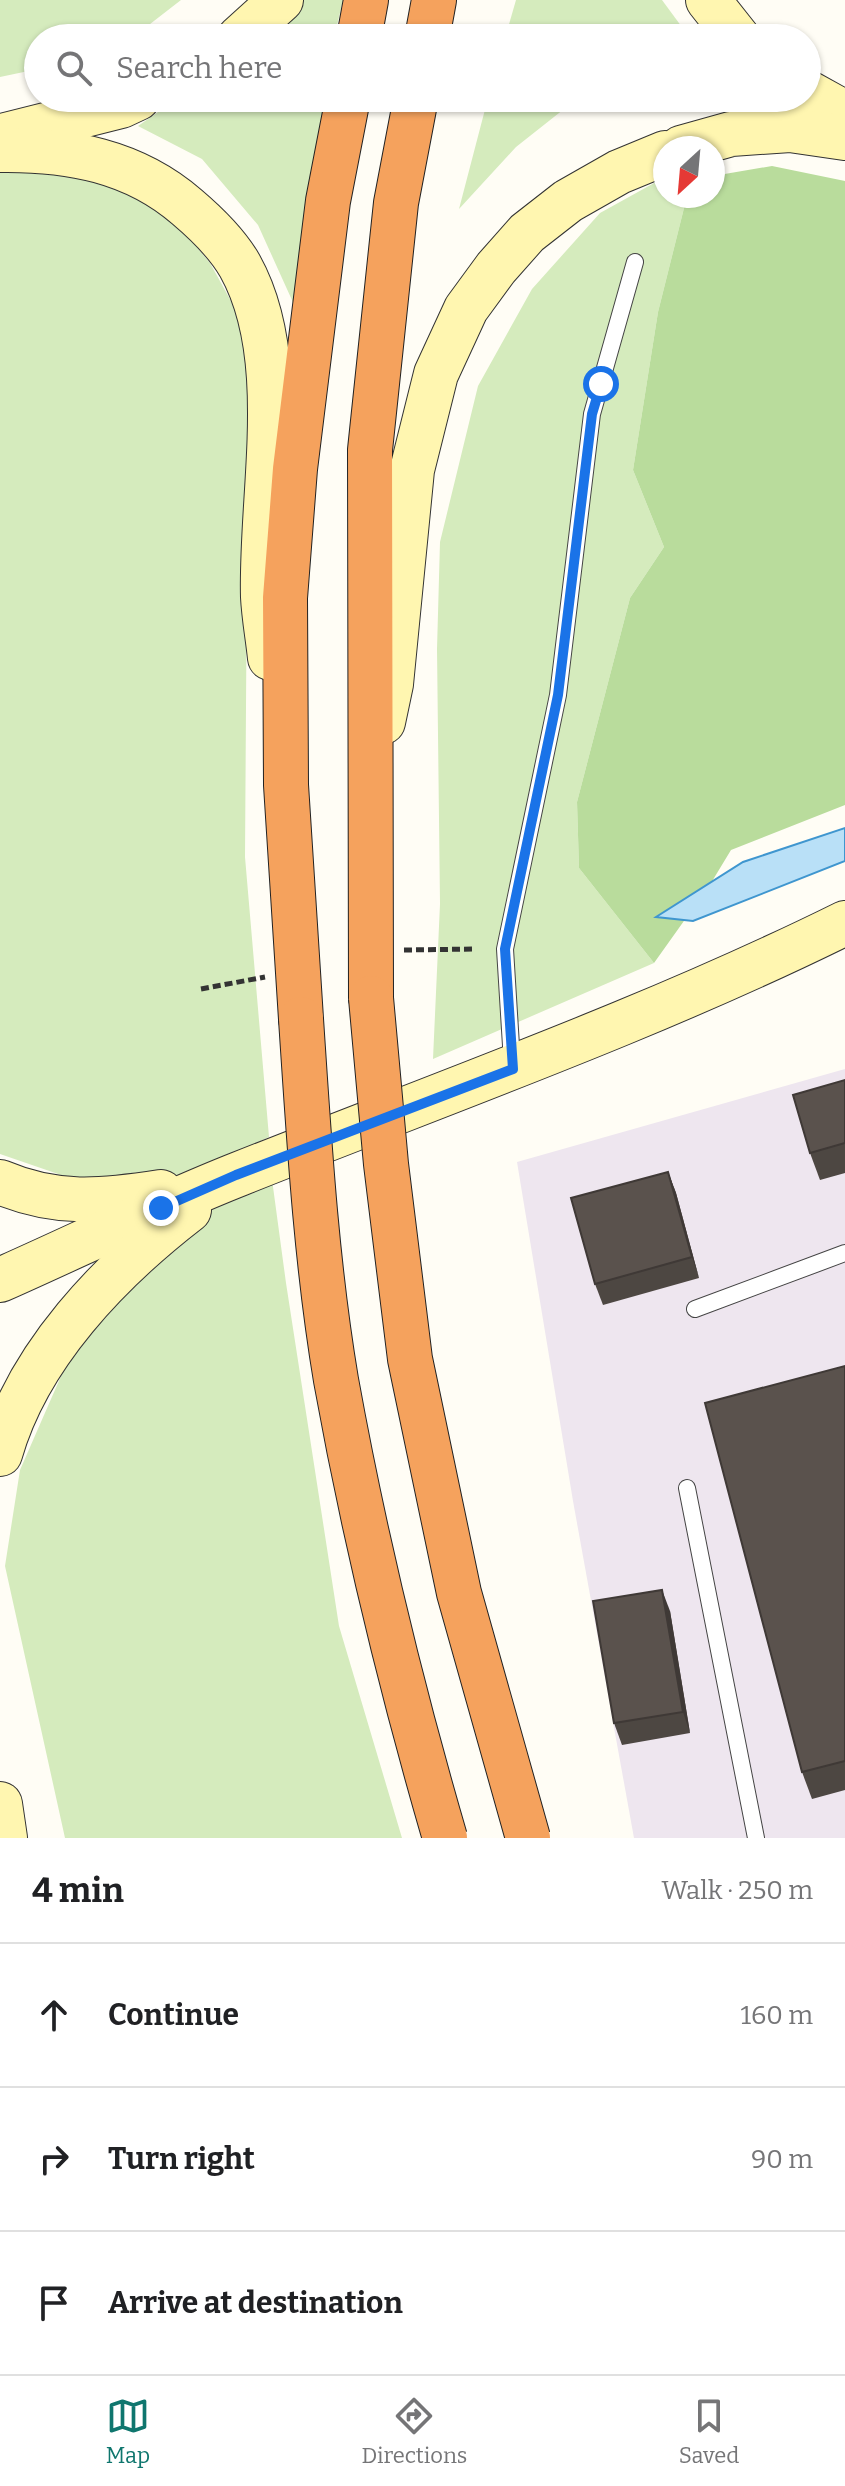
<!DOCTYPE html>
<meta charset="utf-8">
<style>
:root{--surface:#fff;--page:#f2f2f2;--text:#202124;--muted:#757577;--line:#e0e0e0;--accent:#0f766e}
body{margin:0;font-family:Bitter,serif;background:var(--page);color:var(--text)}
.compass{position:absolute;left:653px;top:136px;width:72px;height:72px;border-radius:50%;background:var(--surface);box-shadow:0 2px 6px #0004;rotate:206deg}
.stop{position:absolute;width:24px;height:24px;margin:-18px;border:6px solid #1a73e8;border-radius:50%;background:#fff}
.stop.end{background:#1a73e8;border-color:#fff;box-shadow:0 2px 8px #0008}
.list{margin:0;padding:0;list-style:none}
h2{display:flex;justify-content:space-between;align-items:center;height:104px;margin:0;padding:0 32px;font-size:34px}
h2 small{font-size:26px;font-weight:400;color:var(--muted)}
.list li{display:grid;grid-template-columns:52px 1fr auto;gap:24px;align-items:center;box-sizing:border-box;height:144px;padding:0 32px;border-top:2px solid var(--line)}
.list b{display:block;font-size:30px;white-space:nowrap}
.list em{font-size:26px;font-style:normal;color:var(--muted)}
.icon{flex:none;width:44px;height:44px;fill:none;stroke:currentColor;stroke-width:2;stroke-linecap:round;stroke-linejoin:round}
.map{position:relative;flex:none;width:845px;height:1838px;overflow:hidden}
.search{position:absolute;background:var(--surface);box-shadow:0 2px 6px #0004;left:24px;right:24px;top:24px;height:88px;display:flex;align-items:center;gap:20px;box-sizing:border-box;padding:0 28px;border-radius:44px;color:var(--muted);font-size:30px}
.sheet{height:536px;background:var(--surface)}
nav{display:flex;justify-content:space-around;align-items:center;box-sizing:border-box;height:112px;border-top:2px solid var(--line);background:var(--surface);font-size:22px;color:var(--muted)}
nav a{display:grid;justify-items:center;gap:4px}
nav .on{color:var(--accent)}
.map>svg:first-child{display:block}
</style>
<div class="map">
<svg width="845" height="1838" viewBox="0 0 845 1838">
<rect width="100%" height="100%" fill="#fffdf5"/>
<polygon fill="#eee6ef" points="845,1069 845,1838 634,1838 573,1501 517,1162"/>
<g fill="#d5ebbd">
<polygon points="0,0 181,0 132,38 38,38 38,69 0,77"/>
<polygon points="296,0 343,0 334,38 255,38"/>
<polygon points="516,0 662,0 690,38 505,38"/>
<polygon points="178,98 324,98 296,309 258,225 202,159 138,126"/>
<polygon points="488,98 578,98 516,147 459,209"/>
<polygon points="70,167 168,212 210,263 252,339 247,558 245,857 269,1137 185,1176 93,1186 0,1154 0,168"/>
<polygon points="665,177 665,196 687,196 658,312 633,470 664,547 630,598 577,802 579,868 654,963 433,1059 440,904 437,649 440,542 478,386 532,289 600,213"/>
<polygon points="271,1172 286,1283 339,1626 402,1838 65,1838 5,1566 20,1470 65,1367 122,1283 197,1211"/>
</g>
<polygon fill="#b9dc9c" points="772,166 845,181 845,805 731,850 711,883 654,963 579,868 577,802 630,598 664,547 633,470 658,312 687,196 713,196 713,176"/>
<polygon fill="#b9e0f7" stroke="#3f96cf" stroke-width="2" points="845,828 845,861 693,921 656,917 743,862"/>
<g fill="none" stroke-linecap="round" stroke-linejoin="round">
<defs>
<g id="lane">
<polyline points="512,1062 505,949 558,695 592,414 635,262"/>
<polyline points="695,1309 845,1253"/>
<polyline points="687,1488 756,1838"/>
</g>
<g id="secondary">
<polyline points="708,0 738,38"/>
<polyline points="239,38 281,0"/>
<polyline points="807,92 845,113"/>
<polyline points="2,136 121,106 138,98"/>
<polyline points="681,148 731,134 790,130 845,138"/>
<path d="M0 150C69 149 134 161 187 207 207 224 227 243 240 266 292 359 260 494 263 597 264 617 268 638 270 658"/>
<polyline points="383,722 391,684 412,470 436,374 466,309 496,268 527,233 568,201 619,172 665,153"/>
<path d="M0 1182C56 1206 102 1201 161 1192"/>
<path d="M0 1280C79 1245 158 1206 239 1174 442 1093 649 1020 845 923"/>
<path d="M0 1454C28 1355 110 1271 189 1210"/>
<polyline points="0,1804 5,1838"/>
</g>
<g id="highway">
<polyline points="359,38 366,0"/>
<polyline points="427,38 434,0"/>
<polyline points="371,998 370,450 396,203 416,98"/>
<polyline points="301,1019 286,785 285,598 295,469 328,201 348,98"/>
</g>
</defs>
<use href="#lane" stroke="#444" stroke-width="18"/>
<use href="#secondary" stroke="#333" stroke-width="46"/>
<use href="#highway" stroke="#222" stroke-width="46"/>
<g stroke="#333" stroke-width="5" stroke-dasharray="8 4" stroke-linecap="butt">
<polyline points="404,950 475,949"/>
<polyline points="201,989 265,977"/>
</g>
<use href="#lane" stroke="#fff" stroke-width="16"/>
<use href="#secondary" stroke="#fff6b0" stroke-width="44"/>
<use href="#highway" stroke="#f5a25d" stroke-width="44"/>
<defs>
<g id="highway-bridge">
<polyline points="371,998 386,1164 410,1359 459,1593 528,1838"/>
<path d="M301 1019C309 1139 316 1261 336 1380 364 1535 401 1687 445 1838"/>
</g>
</defs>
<use href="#highway-bridge" stroke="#222" stroke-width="46" stroke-linecap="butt"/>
<use href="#highway-bridge" stroke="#f5a25d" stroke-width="44"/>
</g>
<g fill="#4d4742">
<polygon points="845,1080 845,1173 820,1180 810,1153"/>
<polygon points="668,1172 676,1193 699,1278 603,1305 595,1284"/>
<polygon points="845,1366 845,1790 812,1799 802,1772"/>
<polygon points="670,1611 690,1733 622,1745 614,1723"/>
</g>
<g fill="#3f3936">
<polygon points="668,1172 676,1193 699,1278 692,1257"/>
<polygon points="662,1590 670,1611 690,1733 683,1712"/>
</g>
<g fill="#5a524d" stroke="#3f3936" stroke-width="2">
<polygon points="845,1080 845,1143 810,1153 793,1095"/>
<polygon points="668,1172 692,1257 595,1284 571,1198"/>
<polygon points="845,1366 845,1761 802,1772 705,1403"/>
<polygon points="662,1590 683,1712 614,1723 593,1601"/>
</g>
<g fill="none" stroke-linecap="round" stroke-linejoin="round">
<polyline stroke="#1a73e8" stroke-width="10" points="161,1208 236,1175 513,1069 505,949 558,695 592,414 601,384"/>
</g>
</svg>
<svg class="compass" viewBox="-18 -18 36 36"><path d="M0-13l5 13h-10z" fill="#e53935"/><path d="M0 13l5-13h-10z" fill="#757577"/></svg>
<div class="stop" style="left:601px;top:384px"></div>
<div class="stop end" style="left:161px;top:1208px"></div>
<div class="search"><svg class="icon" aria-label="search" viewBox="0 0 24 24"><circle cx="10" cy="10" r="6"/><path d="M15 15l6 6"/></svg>Search here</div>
</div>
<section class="sheet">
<h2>4 min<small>Walk · 250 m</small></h2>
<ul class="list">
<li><svg class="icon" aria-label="ahead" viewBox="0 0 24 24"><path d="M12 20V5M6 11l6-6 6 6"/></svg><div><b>Continue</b></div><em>160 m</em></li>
<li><svg class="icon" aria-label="right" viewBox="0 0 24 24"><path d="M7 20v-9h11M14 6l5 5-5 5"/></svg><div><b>Turn right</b></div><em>90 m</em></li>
<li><svg class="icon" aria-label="arrive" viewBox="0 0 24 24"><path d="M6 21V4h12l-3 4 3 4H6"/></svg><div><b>Arrive at destination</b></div></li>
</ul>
</section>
<nav>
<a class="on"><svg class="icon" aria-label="map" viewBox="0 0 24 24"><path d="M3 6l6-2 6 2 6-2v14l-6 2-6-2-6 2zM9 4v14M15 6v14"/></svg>Map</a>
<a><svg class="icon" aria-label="directions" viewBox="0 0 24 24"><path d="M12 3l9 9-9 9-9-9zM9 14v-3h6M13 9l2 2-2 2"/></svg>Directions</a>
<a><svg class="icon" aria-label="saved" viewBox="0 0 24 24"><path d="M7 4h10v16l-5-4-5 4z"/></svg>Saved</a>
</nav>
